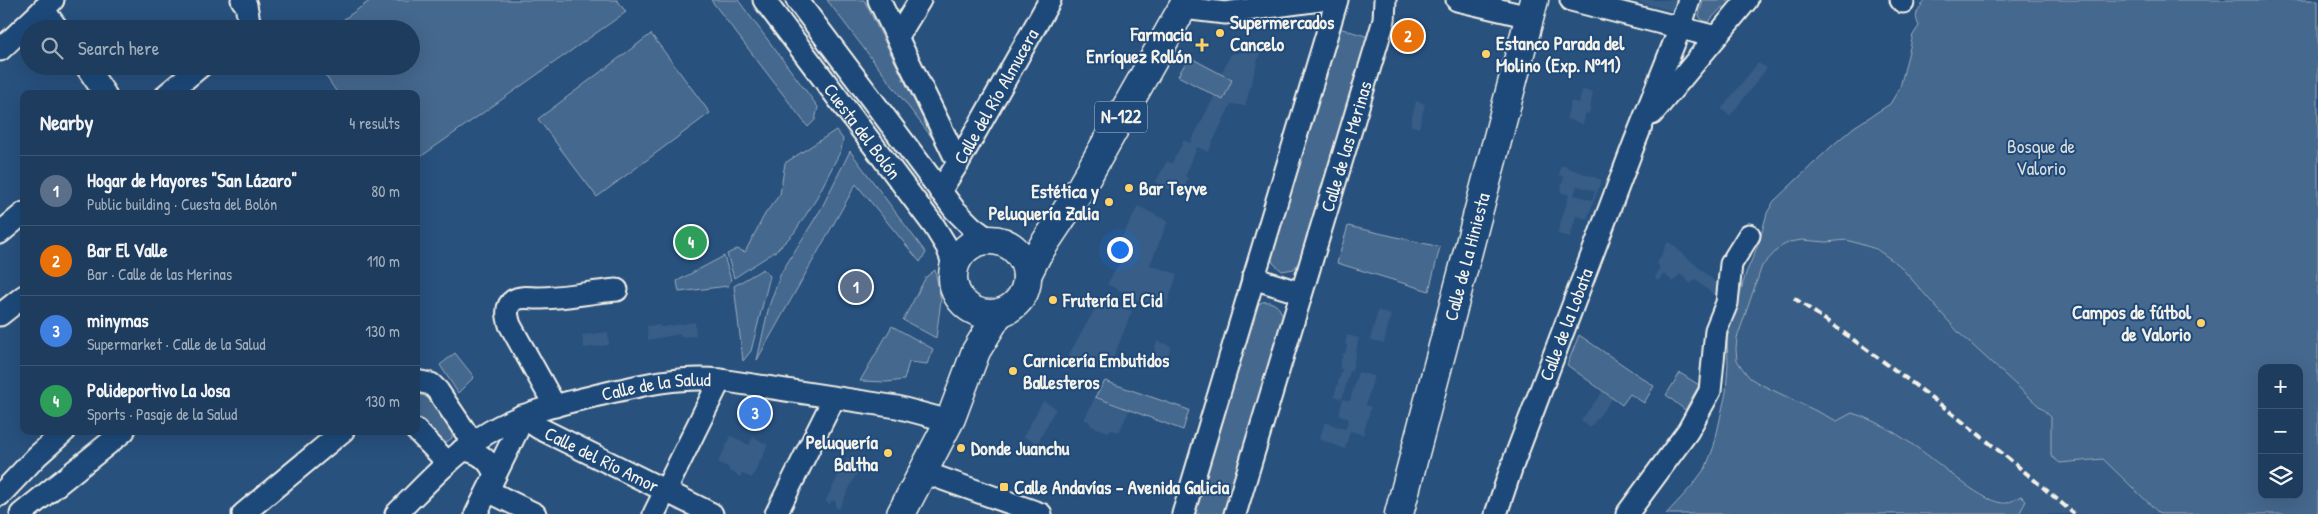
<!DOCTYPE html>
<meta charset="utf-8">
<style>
:root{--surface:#1e3d5e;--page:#2b4867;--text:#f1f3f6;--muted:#a1aebc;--line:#3c5673;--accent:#ffd166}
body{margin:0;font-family:"Patrick Hand",sans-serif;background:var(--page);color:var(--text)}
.controls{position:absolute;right:15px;bottom:15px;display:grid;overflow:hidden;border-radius:10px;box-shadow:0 5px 20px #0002}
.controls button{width:45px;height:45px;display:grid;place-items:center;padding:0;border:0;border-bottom:1px solid var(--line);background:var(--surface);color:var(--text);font:25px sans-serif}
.you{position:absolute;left:1119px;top:249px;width:18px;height:18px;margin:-12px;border:4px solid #fff;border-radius:50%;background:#1a73e8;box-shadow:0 0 0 8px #1a73e833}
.badge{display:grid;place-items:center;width:32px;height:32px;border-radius:50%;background:var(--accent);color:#fff;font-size:16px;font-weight:700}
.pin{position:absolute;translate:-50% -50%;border:2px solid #fff;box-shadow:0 1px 5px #0006}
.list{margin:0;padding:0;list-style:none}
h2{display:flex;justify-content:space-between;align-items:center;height:65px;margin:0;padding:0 20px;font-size:21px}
h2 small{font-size:16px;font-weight:400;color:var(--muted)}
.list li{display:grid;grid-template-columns:32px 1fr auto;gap:15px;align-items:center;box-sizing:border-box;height:70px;padding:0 20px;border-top:1px solid var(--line)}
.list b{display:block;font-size:19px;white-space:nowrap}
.list p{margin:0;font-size:16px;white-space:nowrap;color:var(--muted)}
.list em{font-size:16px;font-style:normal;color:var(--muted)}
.icon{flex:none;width:28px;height:28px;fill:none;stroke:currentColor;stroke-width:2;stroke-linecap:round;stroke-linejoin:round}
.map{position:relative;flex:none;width:2318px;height:514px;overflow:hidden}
.search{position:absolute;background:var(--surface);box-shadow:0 5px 20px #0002;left:20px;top:20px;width:400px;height:55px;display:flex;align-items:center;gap:12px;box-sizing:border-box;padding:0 18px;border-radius:28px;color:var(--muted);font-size:19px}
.panel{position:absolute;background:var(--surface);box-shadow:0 5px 20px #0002;left:20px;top:90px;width:400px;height:345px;border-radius:10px}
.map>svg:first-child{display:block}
</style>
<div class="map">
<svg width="2318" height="514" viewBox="0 0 2318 514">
<rect width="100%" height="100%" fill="#28517e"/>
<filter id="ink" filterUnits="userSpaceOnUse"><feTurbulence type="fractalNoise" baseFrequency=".02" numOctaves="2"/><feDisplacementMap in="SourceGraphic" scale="10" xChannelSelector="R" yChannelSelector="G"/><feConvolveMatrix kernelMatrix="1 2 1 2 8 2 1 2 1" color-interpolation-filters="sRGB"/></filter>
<g filter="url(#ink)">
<g fill="#375d86" fill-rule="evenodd">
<polygon points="1629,0 1676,0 1673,11"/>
<polygon points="1261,49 1245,106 1231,104 1208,152 1197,147 1185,177 1188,178 1182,195 1155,183 1167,161 1172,163 1184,140 1190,143 1215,95 1223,99 1232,80 1221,74 1231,54"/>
<polygon points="1758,63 1767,68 1730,116 1721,109"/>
<polygon points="1582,90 1593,92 1589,114 1586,113 1583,124 1566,119 1571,101 1579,103"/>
<polygon points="1416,101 1425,104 1419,128 1410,125"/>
<path d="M1561 165 1602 180 1587 219 1576 216 1570 237 1557 234 1569 195 1560 192 1564 177 1559 175ZM1577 186 1595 191 1592 200 1574 195Z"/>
<polygon points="1138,206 1168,221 1150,265 1177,274 1166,309 1137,300 1107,284 1123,257 1114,252"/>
<polygon points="1802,240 1826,242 1848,240 1867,246 1888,256 1910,276 1959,333 2051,417 2051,456 2060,463 2103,459 2160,514 2019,514 2026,501 1998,502 1969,488 1922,451 1885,427 1837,421 1795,402 1750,378 1737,360 1736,349 1737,338 1762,266 1780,247 1790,242"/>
<polygon points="1668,241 1724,289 1717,298 1695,279 1691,284 1680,274 1673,282 1664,274 1658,281 1655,278 1660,267 1657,264"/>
<polygon points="1100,300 1132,311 1107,374 1068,356"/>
<polygon points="1378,310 1391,315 1384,343 1370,340"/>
<polygon points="695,322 696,336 680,337 680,334 648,340 647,326 660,325 661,327"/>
<polygon points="608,332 609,345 584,348 582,335"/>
<polygon points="1347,335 1359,338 1352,371 1350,371 1342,399 1334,396 1342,369 1339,368 1343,353 1345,354 1347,345 1345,344"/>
<polygon points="1157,341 1171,346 1165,365 1151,360"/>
<polygon points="1358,372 1374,376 1366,405 1371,407 1363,435 1350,431 1345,449 1319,439 1325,422 1345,429 1349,419 1339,415 1343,399 1350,401"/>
<polygon points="1603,391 1613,398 1590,428 1581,420"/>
<polygon points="1095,397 1129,411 1119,432 1112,430 1108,432 1091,426 1089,421 1084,420"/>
<polygon points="1043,401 1056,408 1038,443 1023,437"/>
<polygon points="731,436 749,445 753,437 768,445 752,478 742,474 740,477 728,470 729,468 718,462"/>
<polygon points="847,458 861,465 839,509 835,507 836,502 832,500 830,504 825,502"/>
</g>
<g fill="#45688e" stroke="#9cacbb" fill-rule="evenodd">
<polygon points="371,0 617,0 626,12 416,160 416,94 338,94 319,66 411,66 411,29 330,29"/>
<polygon points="711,0 738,0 818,107 815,120 808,127"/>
<polygon points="827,0 864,0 933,139"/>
<polygon points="1703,0 1729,0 1708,22 1703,21 1699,16"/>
<path d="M1926 0H2318V514H2160L2103 459 2060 463 2051 456V417L1959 333 1899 265 1876 249 1847 240 1826 242 1802 240 1790 242 1780 247 1762 266 1737 338 1736 349 1737 360 1742 368 1750 378 1760 384 1837 421 1852 413C1878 421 1901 436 1923 452 1941 464 1985 506 2007 503 2011 502 2017 498 2021 496L2026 501 2019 514H1666L1691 487 1706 467 1714 446 1726 392 1728 364 1727 338 1746 273 1759 243 1767 213 1774 201 1833 145 1854 127 1890 104 1900 87 1913 35 1919 26C1913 13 1918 10 1926 0ZM2262 368H2299V495H2262Z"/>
<polygon points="1339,28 1369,37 1300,260 1294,269 1282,271 1273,263 1271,257"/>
<polygon points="651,34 710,113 597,197 538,119"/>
<polygon points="1189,57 1232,80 1223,100 1178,76"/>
<polygon points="836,130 843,139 841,150 815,201 794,233 776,251 734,278 727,254 737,249 745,252 765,214 780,194 785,163"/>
<polygon points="850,151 926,253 920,262 856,184 757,360 769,306 781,273 821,209"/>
<polygon points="1348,226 1440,247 1429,291 1337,263"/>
<polygon points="724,256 731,280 728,286 679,292 677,281"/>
<polygon points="763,269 770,276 751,351 743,361 734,286"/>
<polygon points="935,270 941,300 936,338 903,320 926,277"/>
<path d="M1262 302C1273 300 1281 307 1283 318L1226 514H1193L1255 307Z"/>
<polygon points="892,326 933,349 927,364 909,362 904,380 887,382 860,381"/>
<polygon points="1579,335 1654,386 1644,403 1630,394 1622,405 1567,365"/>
<polygon points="455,353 474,377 458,393 440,365"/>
<polygon points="1680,373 1699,385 1685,410 1666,395"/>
<polygon points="1105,381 1189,410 1183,430 1095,397"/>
<path d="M420 395C432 395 454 426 452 438L444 444 416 424V396Z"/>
</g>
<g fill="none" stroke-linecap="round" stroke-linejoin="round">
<defs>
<g id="street">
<polyline points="242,0 246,5 250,27 247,29"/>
<path id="s1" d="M764 0 934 226 947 247 954 266"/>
<polyline points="797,0 954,209 972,227 988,239"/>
<polyline points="879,0 958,163"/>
<polyline points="1457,0 1530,17"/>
<polyline points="1571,0 1716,37"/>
<polyline points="1901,0 1903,2"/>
<polyline points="1183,8 1225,13 1320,0"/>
<polyline points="43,9 58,29"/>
<polyline points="897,38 920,0"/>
<polyline points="0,50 53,0"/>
<polyline points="86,66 105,94"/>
<polyline points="167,94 201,66"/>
<polyline points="1652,114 1747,0"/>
<path id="s2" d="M940 191 958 163 1050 0"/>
<polyline points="0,233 24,213"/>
<polyline points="1253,278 1301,293"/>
<polyline points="0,315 24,296"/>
<polyline points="416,381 431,384 438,391 473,443"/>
<path d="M555 406 510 325C507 316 505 306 514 300 521 296 530 298 538 298 564 298 590 292 617 290"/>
<polyline points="416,430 448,463"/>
<path d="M462 450C478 451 490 460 495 475"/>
<polyline points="923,472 1041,514"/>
<polyline points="488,491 535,514"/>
<polyline points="0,495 37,456 65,431"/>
<polyline points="21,514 124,431"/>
<polyline points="243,514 343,431"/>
<path id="s3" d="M396 514C426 484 454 452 491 431 525 411 565 403 603 394 642 385 680 376 720 380L897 407 942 419 951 418"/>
<path id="s4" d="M476 514 517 431 521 416 539 428 712 514"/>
<polyline points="654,514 720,380"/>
<polyline points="776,514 834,398"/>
<polyline points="1183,514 1337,0"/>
<path id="s5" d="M1235 514 1384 20 1385 0"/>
<path id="s6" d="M1496 514 1512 466 1634 144 1680 28 1689 0"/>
<polyline points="1627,514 1688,431 1710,391 1716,330 1727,303 1731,264 1749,235"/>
</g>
<g id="secondary">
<path id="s7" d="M1399 514 1534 0"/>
</g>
<g id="highway">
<circle cx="990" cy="277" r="37"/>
<polyline points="1027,275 1037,255 1075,198 1187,0"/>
<polyline points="901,514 951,418 976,351 999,313"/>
</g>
</defs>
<use href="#street" stroke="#f4f1e8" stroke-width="25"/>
<use href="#secondary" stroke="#f4f1e8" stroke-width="31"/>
<use href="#highway" stroke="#f4f1e8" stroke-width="31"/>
<use href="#street" stroke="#1f4a7a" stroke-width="21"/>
<use href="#secondary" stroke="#1f4a7a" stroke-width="28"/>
<use href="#highway" stroke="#1f4a7a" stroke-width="28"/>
<path stroke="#f4f1e8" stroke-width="4" stroke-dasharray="8 4" stroke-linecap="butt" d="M1794 298C1891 365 1985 436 2074 514"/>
</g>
</g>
<g fill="#ffd166" stroke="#1f4a7a" stroke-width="2">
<circle cx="1220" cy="33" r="5"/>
<path d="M1199.5 37.5h5v5h5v5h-5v5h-5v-5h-5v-5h5z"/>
<circle cx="1486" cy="54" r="5"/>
<circle cx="1129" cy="188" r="5"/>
<circle cx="1109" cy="202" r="5"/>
<circle cx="1053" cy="300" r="5"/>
<circle cx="2201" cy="323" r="5"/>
<circle cx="1013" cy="371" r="5"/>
<circle cx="961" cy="448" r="5"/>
<circle cx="888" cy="453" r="5"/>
<rect x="999" y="482" width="10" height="10" rx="2.5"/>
</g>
<g text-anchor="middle" stroke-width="4" stroke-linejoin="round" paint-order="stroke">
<rect fill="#1f4a7a" stroke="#b4bfc7" stroke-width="1" x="1095" y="101.5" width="52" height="31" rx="4"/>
<g font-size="18" font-weight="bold" fill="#f4f1e8">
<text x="1121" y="123">N-122</text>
</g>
<g font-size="19" font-weight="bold" fill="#f4f1e8" stroke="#1f4a7a" text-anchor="start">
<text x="1230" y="29">Supermercados<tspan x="1230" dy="22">Cancelo</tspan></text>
<text x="1192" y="41" text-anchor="end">Farmacia<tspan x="1192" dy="22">Enríquez Rollón</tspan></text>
<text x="1496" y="50">Estanco Parada del<tspan x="1496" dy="22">Molino (Exp. Nº11)</tspan></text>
<text x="1139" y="195">Bar Teyve</text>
<text x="1099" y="198" text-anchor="end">Estética y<tspan x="1099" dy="22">Peluquería Zalia</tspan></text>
<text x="1063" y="307">Frutería El Cid</text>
<text x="2191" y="319" text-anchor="end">Campos de fútbol<tspan x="2191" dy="22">de Valorio</tspan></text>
<text x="1023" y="367">Carnicería Embutidos<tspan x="1023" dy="22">Ballesteros</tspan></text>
<text x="878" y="449" text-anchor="end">Peluquería<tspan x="878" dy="22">Baltha</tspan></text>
<text x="971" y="455">Donde Juanchu</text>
<text x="1014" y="494">Calle Andavías - Avenida Galicia</text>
</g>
<g font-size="19" fill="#f4f1e8" stroke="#1f4a7a">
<text dy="7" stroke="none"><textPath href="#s2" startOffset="110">Calle del Río Almucera</textPath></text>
<text dy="7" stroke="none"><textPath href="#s1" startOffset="164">Cuesta del Bolón</textPath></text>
<text dy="7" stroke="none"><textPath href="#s5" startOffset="384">Calle de las Merinas</textPath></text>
<text dy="7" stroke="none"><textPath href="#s7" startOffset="266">Calle de La Hiniesta</textPath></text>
<text dy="7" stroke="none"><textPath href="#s6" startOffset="202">Calle de la Lobata</textPath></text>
<text dy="7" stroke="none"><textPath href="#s3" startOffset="299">Calle de la Salud</textPath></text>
<text dy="7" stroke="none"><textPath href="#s4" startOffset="200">Calle del Río Amor</textPath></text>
</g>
<g font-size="19" fill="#dadcda" stroke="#1f4a7a">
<text x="2041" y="153">Bosque de<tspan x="2041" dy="22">Valorio</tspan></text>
</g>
</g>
</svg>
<div class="controls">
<button>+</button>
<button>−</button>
<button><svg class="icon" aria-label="layers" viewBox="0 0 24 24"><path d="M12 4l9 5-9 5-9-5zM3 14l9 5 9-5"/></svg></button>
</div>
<div class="you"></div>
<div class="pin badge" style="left:856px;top:287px;background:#5c6f8a">1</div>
<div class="pin badge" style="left:1408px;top:36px;background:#e8710a">2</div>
<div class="pin badge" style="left:755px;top:413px;background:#3f7fe0">3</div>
<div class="pin badge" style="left:691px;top:242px;background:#2e9e5b">4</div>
<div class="search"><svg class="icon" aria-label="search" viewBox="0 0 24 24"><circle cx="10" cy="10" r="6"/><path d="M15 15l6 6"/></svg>Search here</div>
<section class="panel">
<h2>Nearby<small>4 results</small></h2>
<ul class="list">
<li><span class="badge" style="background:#5c6f8a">1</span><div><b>Hogar de Mayores &quot;San Lázaro&quot;</b><p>Public building · Cuesta del Bolón</p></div><em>80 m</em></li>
<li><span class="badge" style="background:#e8710a">2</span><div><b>Bar El Valle</b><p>Bar · Calle de las Merinas</p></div><em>110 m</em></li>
<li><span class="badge" style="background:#3f7fe0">3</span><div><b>minymas</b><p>Supermarket · Calle de la Salud</p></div><em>130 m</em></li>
<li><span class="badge" style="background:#2e9e5b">4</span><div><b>Polideportivo La Josa</b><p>Sports · Pasaje de la Salud</p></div><em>130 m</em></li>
</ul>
</section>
</div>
